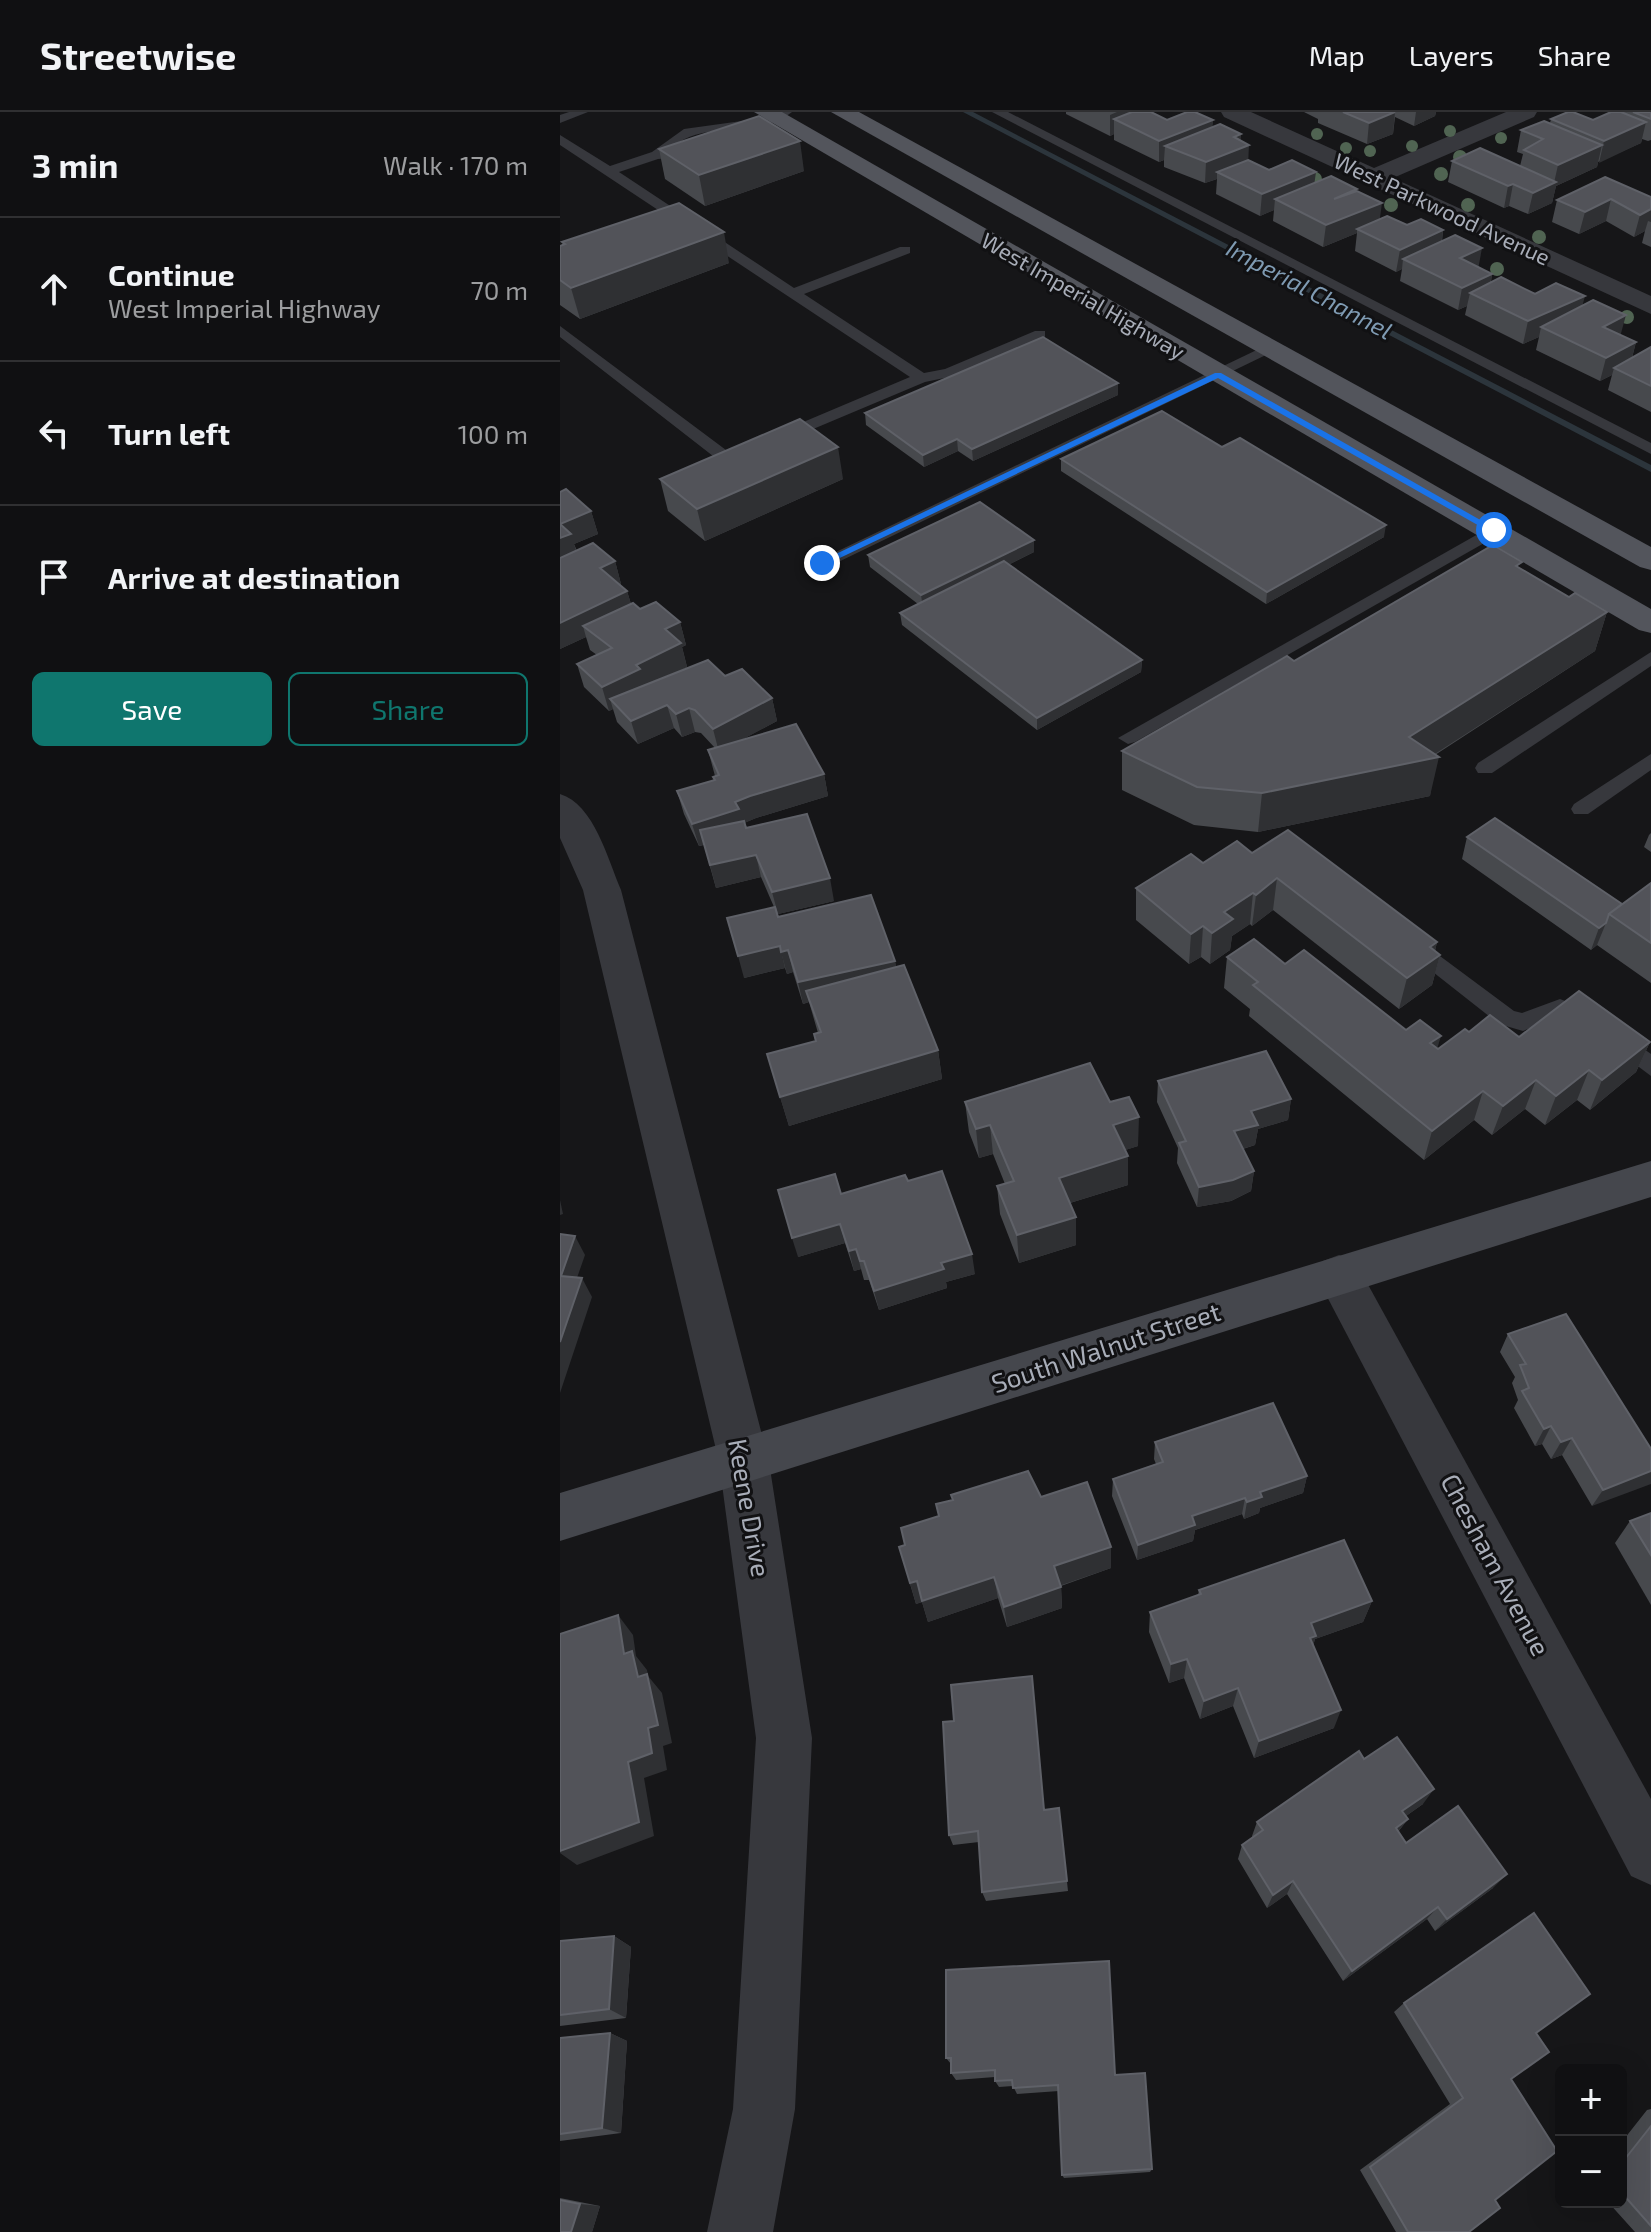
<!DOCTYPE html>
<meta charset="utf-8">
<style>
:root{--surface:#101012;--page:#19191b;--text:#f1f3f6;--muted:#9c9d9f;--line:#303032;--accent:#0f766e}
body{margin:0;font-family:"Exo 2",sans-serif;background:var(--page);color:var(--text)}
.controls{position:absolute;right:24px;bottom:24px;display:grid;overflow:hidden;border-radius:12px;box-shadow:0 8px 32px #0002}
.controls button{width:72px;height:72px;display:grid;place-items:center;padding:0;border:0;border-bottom:2px solid var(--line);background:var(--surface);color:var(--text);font:40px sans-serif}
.stop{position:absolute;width:24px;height:24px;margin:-18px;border:6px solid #1a73e8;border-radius:50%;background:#fff}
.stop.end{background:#1a73e8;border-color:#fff;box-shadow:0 2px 8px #0008}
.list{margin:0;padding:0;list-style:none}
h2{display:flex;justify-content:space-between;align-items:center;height:104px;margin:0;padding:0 32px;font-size:34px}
h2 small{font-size:26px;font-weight:400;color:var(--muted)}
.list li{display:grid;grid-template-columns:52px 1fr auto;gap:24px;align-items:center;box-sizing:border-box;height:144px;padding:0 32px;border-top:2px solid var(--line)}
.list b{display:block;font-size:30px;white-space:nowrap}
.list p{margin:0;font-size:26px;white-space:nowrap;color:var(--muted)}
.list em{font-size:26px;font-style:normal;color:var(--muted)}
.actions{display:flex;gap:16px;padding:24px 32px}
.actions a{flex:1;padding:18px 0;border:2px solid var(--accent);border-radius:12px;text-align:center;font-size:28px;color:var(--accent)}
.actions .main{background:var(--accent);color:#fff}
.icon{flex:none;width:44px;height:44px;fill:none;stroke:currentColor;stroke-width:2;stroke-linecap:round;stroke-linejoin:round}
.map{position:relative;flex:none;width:1091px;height:2120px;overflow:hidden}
header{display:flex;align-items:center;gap:48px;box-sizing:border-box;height:112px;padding:0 40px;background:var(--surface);border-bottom:2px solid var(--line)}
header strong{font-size:38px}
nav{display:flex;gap:44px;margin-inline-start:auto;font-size:28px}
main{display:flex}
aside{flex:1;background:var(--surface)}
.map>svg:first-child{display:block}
</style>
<header>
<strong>Streetwise</strong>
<nav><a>Map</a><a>Layers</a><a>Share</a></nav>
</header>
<main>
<aside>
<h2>3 min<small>Walk · 170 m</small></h2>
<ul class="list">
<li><svg class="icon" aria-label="ahead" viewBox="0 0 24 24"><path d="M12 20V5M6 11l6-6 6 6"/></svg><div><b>Continue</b><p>West Imperial Highway</p></div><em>70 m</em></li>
<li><svg class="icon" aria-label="left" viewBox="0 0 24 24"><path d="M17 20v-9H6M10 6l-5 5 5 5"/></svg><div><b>Turn left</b></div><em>100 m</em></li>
<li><svg class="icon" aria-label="arrive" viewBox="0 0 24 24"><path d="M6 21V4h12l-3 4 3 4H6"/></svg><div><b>Arrive at destination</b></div></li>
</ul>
<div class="actions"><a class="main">Save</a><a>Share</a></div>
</aside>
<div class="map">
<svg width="1091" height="2120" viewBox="0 0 1091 2120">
<rect width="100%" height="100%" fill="#161618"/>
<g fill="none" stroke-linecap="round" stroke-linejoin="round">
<polygon fill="#2c353c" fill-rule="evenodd" points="403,0 413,0 1091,353 1091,360"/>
<g fill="#37383d" fill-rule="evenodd">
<polygon points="9,0 28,0 0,11 0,3"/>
<path d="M214 0H232C196 28 142 6 109 38H137V44L98 47 59 60 234 176 340 135H350V141L244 182 364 261 385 257 475 219H485V225L394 264 365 270 227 328H215V322L350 265 0 33V23L50 54 92 40 124 17 189 8Z"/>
<polygon points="432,0 448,0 1091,331 1091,342"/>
<polygon points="0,214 170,341 187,335 195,340 174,351 162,351 0,225"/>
<polygon points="705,234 718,237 268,455 262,456 253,451"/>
<polygon points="934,413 940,414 940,422 575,630 568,632 558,626"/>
<polygon points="1091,540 1091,554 932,661 918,661 915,656 918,651"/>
<polygon points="1091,642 1091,658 1028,702 1014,702 1011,697 1014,692"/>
<polygon points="853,824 954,899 962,901 1000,887 1033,900 1036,906 1033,912 1025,915 1000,904 963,919 939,912 845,838 842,832"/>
<polygon points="1059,919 1091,942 1091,964 1051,934 1048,928 1051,922"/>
</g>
<g fill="#37383d" fill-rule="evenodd">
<polygon points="661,0 691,0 814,56 946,0 977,0 974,5 833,66 1091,184 1091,202 664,5"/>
<path d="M0 682C34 692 48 748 61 778L209 1350 252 1626 235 1997 213 2120H147L173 1997 196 1626 159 1350 23 778 0 726Z"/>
<polygon points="779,1143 795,1149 1091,1687 1091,1773 1071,1764 763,1177 756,1163 763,1149"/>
</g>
<polygon fill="#45474d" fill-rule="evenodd" points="1091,1049 1091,1085 0,1429 0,1381"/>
<g fill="#53555c" fill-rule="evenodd">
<polygon points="194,0 222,0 1091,497 1091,521 1079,518"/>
<polygon points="271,0 299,0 1091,435 1091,458 1080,455"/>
</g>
</g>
<g fill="#506452">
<circle cx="890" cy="19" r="6"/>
<circle cx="757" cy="22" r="6"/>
<circle cx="941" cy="26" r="6"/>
<circle cx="852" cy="34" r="6"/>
<circle cx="786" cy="36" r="6"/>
<circle cx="810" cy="39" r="6"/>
<circle cx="900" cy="45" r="7"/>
<circle cx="881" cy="62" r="7"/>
<circle cx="755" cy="67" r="7"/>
<circle cx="831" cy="93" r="7"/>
<circle cx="908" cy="93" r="7"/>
<circle cx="979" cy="125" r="7"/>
<circle cx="937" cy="157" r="7"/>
<circle cx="1067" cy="205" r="7"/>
</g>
<g fill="#47494d">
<polygon points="506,0 591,0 607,8 653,8 652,15 681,22 680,28 688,48 709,58 754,71 797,79 820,107 847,113 883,118 882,130 918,155 932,162 931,170 1023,193 1060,223 1076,230 1072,246 1091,235 1091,300 1048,278 1052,263 1040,269 976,238 979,225 963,232 905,203 907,194 898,198 840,169 842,157 836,160 795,139 797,121 763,135 713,109 714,98 700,104 656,82 657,67 645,71 604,55 604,48 599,50 554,28 554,22 550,24 506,2"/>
<polygon points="744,0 876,0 875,4 854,14 835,5 833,22 807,32 758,11 758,7"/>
<polygon points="1051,0 1091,0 1091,28 1088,29 1082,27 1081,31 1038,50 1037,55 996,74 992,91 968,102 949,94 944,96 888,70 892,49 960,54 963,42 957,40 961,18 990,11 991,7 1033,8"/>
<polygon points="99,37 244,59 145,94 105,67"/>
<polygon points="1091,85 1091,135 1082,131 1085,119 1074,125 1046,109 1019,122 992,110 997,88"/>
<polygon points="2,130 169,151 20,207 0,193 0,134 3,133"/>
<polygon points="558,283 413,349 398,339 364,355 306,313 305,301"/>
<polygon points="662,335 824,425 706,492 501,359 501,347"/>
<polygon points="100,367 283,367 145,429 108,399"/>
<polygon points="0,380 31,399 38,422 14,432 17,439 55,449 61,472 60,473 67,479 71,492 80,497 120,510 126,533 122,535 127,555 106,564 165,564 212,586 217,609 179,629 264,662 268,684 196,706 184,711 186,716 274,789 218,802 218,805 335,849 336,856 378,938 382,967 229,1014 207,942 255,929 254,922 258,921 249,890 243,892 233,860 227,862 225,856 184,866 214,795 201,765 156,776 144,733 139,734 124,702 117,679 154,668 153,665 155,664 148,638 155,636 141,621 135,620 122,625 114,616 78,632 57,610 53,597 49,599 24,575 17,552 37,543 30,538 26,525 0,537"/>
<polygon points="474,440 448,453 582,548 581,560 477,618 342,513 340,501 358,492 310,455 308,443"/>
<polygon points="960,456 1009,485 1047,500 1035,539 875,643 870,684 698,720 634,713 562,678 562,639 734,549"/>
<polygon points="1091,721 1091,740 1084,735 1089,723"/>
<polygon points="907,725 1062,792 1091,771 1091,871 1037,833 1031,838 902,747"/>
<polygon points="692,741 877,830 875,839 880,843 872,873 839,897 713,798 692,814 690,812 672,824 670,838 650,852 641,845 629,852 576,808 576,776 643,751"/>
<polygon points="667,845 725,852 846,918 878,937 909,920 959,925 1090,930 1076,960 1030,998 1017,988 985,1013 965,997 932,1023 914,1008 864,1048 689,904 690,897 664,876"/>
<polygon points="598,969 731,987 728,1008 698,1017 695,1033 683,1037 694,1059 691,1079 671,1089 637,1095 617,1051 618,1036 597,990"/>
<polygon points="405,990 550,990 578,1034 565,1038 568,1073 510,1091 516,1105 516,1133 459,1151 440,1102 437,1074 445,1072 433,1042 419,1046 409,1020"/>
<polygon points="348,1069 415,1162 386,1170 387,1176 319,1198 309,1168 304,1168 301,1157 294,1159 285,1131 238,1145 281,1082"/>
<polygon points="948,1222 1091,1337 1032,1394 1002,1343 991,1347 982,1332 975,1334 954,1296 958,1288 952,1271 955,1265 940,1240"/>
<polygon points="595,1330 747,1364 743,1381 700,1396 699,1401 684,1407 682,1402 635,1418 633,1429 577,1448 552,1384 553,1367 596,1352 594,1347"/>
<polygon points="481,1385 551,1435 551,1456 501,1474 502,1496 447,1515 438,1486 368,1510 362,1490 356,1492 339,1435"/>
<polygon points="1091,1401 1091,1493 1055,1431 1070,1409"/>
<polygon points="639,1478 812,1489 803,1510 755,1527 753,1534 774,1616 694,1646 673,1594 640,1607 624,1566 609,1571 589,1520 590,1500 638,1483"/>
<polygon points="804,1647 863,1692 846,1704 848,1707 838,1720 846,1731 933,1776 875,1819 867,1807 783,1869 727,1782 707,1796 678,1747 682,1733 693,1726 692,1724 697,1710"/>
<polygon points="499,1696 508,1779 426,1789 422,1780 419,1730 393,1733 389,1723 485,1698"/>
<polygon points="54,1824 71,1835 66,1906 0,1914 0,1829"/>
<polygon points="844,1891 976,1921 951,1967 935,2088 909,2120 836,2120 800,2058 890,1992 834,1900"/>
<polygon points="50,1921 67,1929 61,2021 0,2029 0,1926"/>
<polygon points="386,1946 555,1963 592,2057 590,2060 504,2066 502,2063 499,1979 457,1982 453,1974 439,1975 435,1969 435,1965 396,1968 391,1961 391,1952"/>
<polygon points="1091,1997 1091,2120 1075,2120 1048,2090 1061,2090 1061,2031 1087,1998"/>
<polygon points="0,2086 40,2094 32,2120 0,2120"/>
</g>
<g fill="#2f3033">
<polygon points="557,0 583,0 554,7 554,22 550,24 550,3"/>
<polygon points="835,0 833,22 807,32 809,11"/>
<polygon points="856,0 876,0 875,4 854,14"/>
<polygon points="653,8 651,30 605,34 604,48 599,50 599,29"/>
<polygon points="1086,10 1081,31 1039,51 1044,29"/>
<polygon points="681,22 680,37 689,33 688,54 657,60 657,67 645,71 646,50 674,25"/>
<polygon points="240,29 244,59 145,94 139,63"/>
<polygon points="1042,33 1037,55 996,74 992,91 968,102 973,81 994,71 998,53"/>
<polygon points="756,60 753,81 715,87 714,98 700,104 702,82"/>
<polygon points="953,72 949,94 944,96 948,74"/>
<polygon points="1051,87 1046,109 1019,122 1025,100"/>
<polygon points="822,91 819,113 797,117 797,121 763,135 766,113"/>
<polygon points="1091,97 1091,110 1088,109 1085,119 1074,125 1080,103"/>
<polygon points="883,118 880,140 843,147 842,157 836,160 840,138"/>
<polygon points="164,120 169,151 20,207 11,176"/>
<polygon points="922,136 918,158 900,146"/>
<polygon points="932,162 928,184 910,181 907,194 898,198 902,176"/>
<polygon points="1025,184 1019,206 981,215 979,225 963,232 968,209"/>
<polygon points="1066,203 1060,225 1043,215"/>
<polygon points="1076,230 1070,253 1054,256 1052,263 1040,269 1046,246"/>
<polygon points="558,271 558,283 413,349 412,337"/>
<polygon points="397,327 398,339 364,355 363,343"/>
<polygon points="278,335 283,367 145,429 137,397"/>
<polygon points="31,399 38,422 14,432 18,445 0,453 0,412"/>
<polygon points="826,413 824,425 706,492 707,480"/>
<polygon points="474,428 474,440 363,496 361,483"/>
<polygon points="55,449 61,472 47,479 40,456"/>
<polygon points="67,479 74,502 23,514 26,525 0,537 0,511"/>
<polygon points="1047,500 1035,539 867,647 879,645 870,684 698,720 702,681 849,625"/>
<polygon points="120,510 126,533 122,535 127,555 86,574 50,587 53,597 49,599 42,575 76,553 105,517"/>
<polygon points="582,548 581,560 477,618 477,606"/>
<polygon points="212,586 217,609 159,640 153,617"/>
<polygon points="107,593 114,616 78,632 71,609"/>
<polygon points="129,596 135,620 122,625 116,602"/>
<polygon points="264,662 268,684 196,706 182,712 184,720 139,734 132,712 190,684"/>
<polygon points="196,743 201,765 156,776 150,753"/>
<polygon points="270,766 274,789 218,802 212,780"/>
<polygon points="717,766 713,798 692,814 696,783"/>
<polygon points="693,781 690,812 672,824 670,838 650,852 652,821 664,800"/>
<polygon points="1046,811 1037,833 1031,838 1039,816"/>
<polygon points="643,814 641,845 629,852 631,822"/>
<polygon points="877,830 873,848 880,843 872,873 839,897 847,866 870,835"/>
<polygon points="220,834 225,856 184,866 178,844"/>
<polygon points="228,838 233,860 227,862 221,840"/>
<polygon points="335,849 339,871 246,879 249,890 243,892 238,870"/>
<polygon points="881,924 872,954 870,931"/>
<polygon points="1090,930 1076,960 1030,998 1042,968"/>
<polygon points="378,938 382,967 229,1014 220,985"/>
<polygon points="1029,958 1017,988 985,1013 996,984"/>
<polygon points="976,968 965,997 932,1023 943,994"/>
<polygon points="923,979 914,1008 864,1048 872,1019"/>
<polygon points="731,987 728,1008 698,1017 695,1033 672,1040 674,1019 691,999"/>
<polygon points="579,1005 578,1034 553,1042 553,1013"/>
<polygon points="430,1013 433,1042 419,1046 416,1017"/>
<polygon points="568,1044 568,1073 500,1094 499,1066"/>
<polygon points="694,1059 691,1079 671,1089 637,1095 639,1075"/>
<polygon points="0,1088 3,1102 0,1103"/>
<polygon points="516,1105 516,1133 459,1151 457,1123"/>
<polygon points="280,1112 285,1131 238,1145 232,1126"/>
<polygon points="15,1124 25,1143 11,1183 1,1164"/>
<polygon points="296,1137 301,1157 294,1159 289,1139"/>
<polygon points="412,1142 415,1162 386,1170 387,1176 319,1198 314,1179 381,1151"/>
<polygon points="22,1166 32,1185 0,1281 0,1230"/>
<polygon points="991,1314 982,1332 975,1334 984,1317"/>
<polygon points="1012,1326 1002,1343 991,1347 1001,1330"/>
<polygon points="1091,1359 1091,1372 1032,1394 1043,1378"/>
<polygon points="747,1364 743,1381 700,1396 699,1401 684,1407 687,1390 700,1380"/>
<polygon points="685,1386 682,1402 635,1418 633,1429 577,1448 578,1433 632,1404"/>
<polygon points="551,1435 551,1456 496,1475 494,1454"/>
<polygon points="434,1465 438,1486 368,1510 362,1490 356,1492 350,1471 357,1469"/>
<polygon points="501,1475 502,1496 447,1515 444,1495"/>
<polygon points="812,1489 803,1510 755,1527 750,1543 751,1511"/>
<polygon points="58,1503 73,1523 76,1544 87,1558 88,1564 102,1581 112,1631 103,1634 107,1658 84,1666 94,1724 17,1753 0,1741 0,1739 68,1650 78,1565 64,1542"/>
<polygon points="627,1547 624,1566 609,1571 611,1552"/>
<polygon points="678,1576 673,1594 640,1607 644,1589"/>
<polygon points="781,1598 774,1616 694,1646 699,1629"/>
<polygon points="874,1677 863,1692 832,1714 842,1699"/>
<polygon points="848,1707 837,1721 836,1716"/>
<polygon points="947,1762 933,1776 875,1819 887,1807"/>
<polygon points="733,1769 727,1782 707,1796 713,1783"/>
<polygon points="878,1795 867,1807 783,1869 792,1859"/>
<polygon points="54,1824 71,1835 66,1906 49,1897"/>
<polygon points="50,1921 67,1929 61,2021 42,2016"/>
<polygon points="20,2092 40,2094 32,2120 11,2120"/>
</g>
<g fill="#525359" stroke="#5f6168" stroke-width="2">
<polygon points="572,0 591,0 607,8 627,0 635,0 653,8 599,29 554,7"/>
<polygon points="783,0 835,0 809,11"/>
<polygon points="1008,0 1013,0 1033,8 1051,0 1061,0 1086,10 1044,29 991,7"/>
<polygon points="1073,0 1091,0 1091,7"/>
<polygon points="199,4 240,29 139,63 99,37"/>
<polygon points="984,9 1042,33 998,53 964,38 983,27 961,18"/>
<polygon points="660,12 681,22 674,25 689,33 646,50 605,34"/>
<polygon points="920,36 996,70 973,81 953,72 948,74 892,49"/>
<polygon points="688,48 709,58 732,48 756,60 702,82 657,60"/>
<polygon points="771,64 797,77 774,87 797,79 822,91 766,113 715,87"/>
<polygon points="1045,65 1091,85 1091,97 1080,103 1051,87 1025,100 997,88"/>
<polygon points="119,91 164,120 11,176 0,168 0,134 5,132 2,130"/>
<polygon points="827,104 847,113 861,107 883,118 840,138 797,117"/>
<polygon points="895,123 922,136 900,146 932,162 902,176 843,147"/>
<polygon points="941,165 975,182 996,171 1025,184 968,209 910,181"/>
<polygon points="1033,188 1066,203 1043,215 1076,230 1046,246 981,215"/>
<polygon points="483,225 558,271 412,337 397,327 363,343 305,301"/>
<polygon points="1091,235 1091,274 1054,256"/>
<polygon points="602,299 662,335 680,326 826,413 707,480 501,347"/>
<polygon points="240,307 278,335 137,397 100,367"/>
<polygon points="6,377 31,399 0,412 11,422 0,426 0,380"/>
<polygon points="420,390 474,428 361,483 308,443"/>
<polygon points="33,431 55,449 40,456 67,479 0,511 0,446"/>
<polygon points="933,433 962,450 956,454 1009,485 1015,481 1047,500 849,625 879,645 702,681 637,675 562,639 727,544 734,549"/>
<polygon points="444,449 582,548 477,606 340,501"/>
<polygon points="96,490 120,510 105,517 121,531 76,553 80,557 42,575 17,552 52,536 23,514 73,491 80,497"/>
<polygon points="148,548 165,564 182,557 212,586 153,617 135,598 129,596 116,602 107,593 71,609 50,587"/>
<polygon points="236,612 264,662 190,684 175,690 179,697 132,712 117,679 155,668 153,665 159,663 148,638"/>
<polygon points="247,702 270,766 212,780 196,743 150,753 140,718 184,709 186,716"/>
<polygon points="935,706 1062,792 1049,802 1046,811 1039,816 907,725"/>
<polygon points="728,718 877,830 870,835 880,843 847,866 717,766 696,783 693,781 664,800 673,807 652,821 643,814 631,822 576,776 631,742 643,751 677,729 692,741"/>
<polygon points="1091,771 1091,831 1049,802"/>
<polygon points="311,783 335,849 238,870 228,838 221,840 220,834 178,844 167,806 215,795 218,805"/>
<polygon points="694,827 725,852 744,838 846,918 860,908 881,924 870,931 878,937 905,917 909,920 930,903 959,925 1019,879 1090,930 1042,968 1029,958 996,984 976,968 943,994 923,979 872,1019 693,873 698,870 667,845"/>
<polygon points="344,853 378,938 220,985 207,942 256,929 254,922 261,920 246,879"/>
<polygon points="706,939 731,987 691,999 698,1013 674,1019 694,1059 673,1068 639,1075 619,1031 626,1029 598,969"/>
<polygon points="530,951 550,990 569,985 579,1005 553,1013 568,1044 499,1066 516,1105 457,1123 437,1074 454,1069 430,1013 416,1017 405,990"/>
<polygon points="382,1059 412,1142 381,1151 384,1157 314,1179 304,1149 300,1149 296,1137 289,1139 280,1112 232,1126 218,1078 275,1062 281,1082 345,1063 348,1069"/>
<polygon points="0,1122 15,1124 1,1164 22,1166 0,1230"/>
<polygon points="1006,1202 1091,1337 1091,1359 1043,1378 1012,1326 1001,1330 991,1314 984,1317 962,1279 969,1276 960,1253 966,1252 948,1222"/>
<polygon points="713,1291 747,1364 700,1380 702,1385 687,1390 685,1386 632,1404 635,1413 578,1433 553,1367 603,1350 595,1330"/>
<polygon points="468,1359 481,1385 527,1370 551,1435 494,1454 501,1475 444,1495 434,1465 362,1489 357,1469 350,1471 339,1435 345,1433 341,1416 379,1404 376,1392 393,1388 391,1383"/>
<polygon points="1091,1401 1091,1443 1070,1409"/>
<polygon points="784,1428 812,1489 751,1511 756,1524 750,1526 781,1598 699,1629 678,1576 644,1589 627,1547 611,1552 590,1500 641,1482 639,1478"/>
<polygon points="58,1503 64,1542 72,1539 78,1565 87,1562 98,1613 88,1616 92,1641 68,1650 79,1710 0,1739 0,1522"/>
<polygon points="472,1564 484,1698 499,1696 507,1769 422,1780 418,1719 389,1723 383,1610 394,1609 391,1573"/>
<polygon points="837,1625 874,1677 842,1699 848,1707 836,1716 846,1731 898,1694 947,1762 887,1807 878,1795 792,1859 733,1769 713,1783 682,1733 703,1718 697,1710 799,1639 804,1647"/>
<polygon points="974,1801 1030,1882 976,1921 989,1940 951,1967 997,2039 935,2088 940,2096 909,2120 848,2120 810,2055 903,1986 844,1891"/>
<polygon points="54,1824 49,1897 0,1903 0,1829"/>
<polygon points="549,1849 555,1963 585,1961 592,2057 502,2063 498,1973 453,1976 452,1968 435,1969 435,1958 391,1961 391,1946 386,1946 386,1858"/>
<polygon points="50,1921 42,2016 0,2022 0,1926"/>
<polygon points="1091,2014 1091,2114 1061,2080 1061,2052"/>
<polygon points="0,2088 20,2092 11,2120 0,2120"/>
</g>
<polygon fill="#1a73e8" points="655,261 661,261 938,418 930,420 658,266 265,453 257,451"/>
<g text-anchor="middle" stroke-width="6" stroke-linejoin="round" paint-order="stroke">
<g font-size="22" fill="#a8adb8" stroke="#111113">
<text transform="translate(882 97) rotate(25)" y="8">West Parkwood Avenue</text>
<text transform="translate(523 184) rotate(30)" y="8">West Imperial Highway</text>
</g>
<g font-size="24" font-style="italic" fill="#7f9bb3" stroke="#111113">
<text transform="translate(749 178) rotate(28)" y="8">Imperial Channel</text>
</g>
<g font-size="26" fill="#a8adb8" stroke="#111113">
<text transform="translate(546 1236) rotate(-18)" y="9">South Walnut Street</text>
<text transform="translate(189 1396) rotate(80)" y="9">Keene Drive</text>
<text transform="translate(935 1453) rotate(62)" y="9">Chesham Avenue</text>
</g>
</g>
</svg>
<div class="controls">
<button>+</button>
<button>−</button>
</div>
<div class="stop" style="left:934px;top:418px"></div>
<div class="stop end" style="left:262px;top:451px"></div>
</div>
</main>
